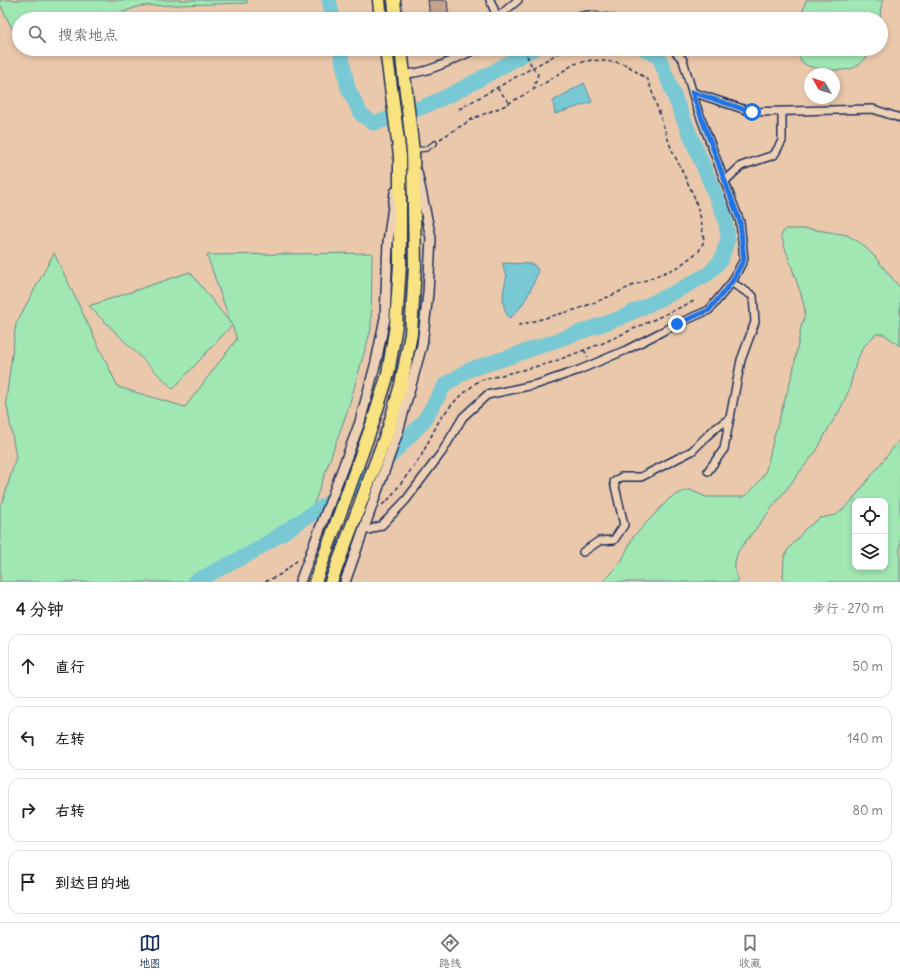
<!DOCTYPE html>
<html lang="zh">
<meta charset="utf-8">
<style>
:root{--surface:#fff;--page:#f6f6f6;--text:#222;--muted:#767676;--line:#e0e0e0;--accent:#1b2f5e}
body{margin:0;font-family:Delius,"LXGW WenKai TC",sans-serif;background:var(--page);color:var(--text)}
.controls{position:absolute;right:12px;bottom:12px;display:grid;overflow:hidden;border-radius:8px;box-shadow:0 2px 6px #0003}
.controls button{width:36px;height:36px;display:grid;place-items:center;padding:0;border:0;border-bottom:1px solid var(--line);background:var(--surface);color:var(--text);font:20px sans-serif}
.compass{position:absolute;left:804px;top:68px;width:36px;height:36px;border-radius:50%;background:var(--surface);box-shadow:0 2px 6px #0003;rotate:309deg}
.stop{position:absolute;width:12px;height:12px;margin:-9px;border:3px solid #1a73e8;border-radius:50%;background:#fff}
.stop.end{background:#1a73e8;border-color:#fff;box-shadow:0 1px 4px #0008}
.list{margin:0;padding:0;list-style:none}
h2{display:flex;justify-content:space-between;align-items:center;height:52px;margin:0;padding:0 16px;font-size:17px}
h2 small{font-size:13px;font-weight:400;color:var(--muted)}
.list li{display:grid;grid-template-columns:26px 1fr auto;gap:12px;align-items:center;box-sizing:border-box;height:64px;margin:0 8px 8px;padding:0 8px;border:1px solid var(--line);border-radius:12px}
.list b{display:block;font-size:15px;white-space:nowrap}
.list em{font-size:13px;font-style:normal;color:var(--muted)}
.icon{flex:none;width:22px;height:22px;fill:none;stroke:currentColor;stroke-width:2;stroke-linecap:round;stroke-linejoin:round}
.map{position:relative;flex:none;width:900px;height:582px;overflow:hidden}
.search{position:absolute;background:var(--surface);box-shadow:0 2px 6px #0003;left:12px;right:12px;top:12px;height:44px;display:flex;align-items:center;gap:10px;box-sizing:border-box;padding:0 14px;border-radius:22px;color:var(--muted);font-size:15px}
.sheet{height:340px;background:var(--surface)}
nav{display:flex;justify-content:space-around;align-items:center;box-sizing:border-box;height:56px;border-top:1px solid var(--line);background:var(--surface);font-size:11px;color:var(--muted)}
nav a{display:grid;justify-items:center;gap:2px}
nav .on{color:var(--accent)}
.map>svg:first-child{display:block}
</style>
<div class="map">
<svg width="900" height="582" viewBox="0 0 900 582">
<rect width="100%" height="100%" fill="#eac8ab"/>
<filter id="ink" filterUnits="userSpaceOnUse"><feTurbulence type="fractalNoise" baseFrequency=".025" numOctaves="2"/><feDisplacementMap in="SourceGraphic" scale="8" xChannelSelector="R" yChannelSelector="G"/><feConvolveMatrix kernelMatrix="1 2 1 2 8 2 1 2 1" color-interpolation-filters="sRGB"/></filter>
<g filter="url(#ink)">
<g fill="#a1e7b4" stroke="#5e8b89" fill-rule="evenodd">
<polygon points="0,0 247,0 247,3 140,6 102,19 19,19 19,43 0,4"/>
<polygon points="806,0 883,0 881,7 880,19 798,19 803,11"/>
<path d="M795 49H873C868 55 863 63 855 67 846 73 811 70 803 63 800 59 797 53 795 49Z"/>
<path d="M785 229H811L847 235 862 244 875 257 900 288V346L884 334H876L863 347 856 363 849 390 839 412 829 427 817 450 739 550C733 563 734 569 738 582H602L611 574 622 560 633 537 670 498 682 492 690 490 706 497H742L750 492 762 478 766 470 775 433 793 372 801 327 804 319 805 310 801 294 781 236Z"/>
<polygon points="54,253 118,387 185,407 237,339 232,325 173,389 89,306 190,272 231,324 207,255 372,253 371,329 348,409 314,504 253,552 194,582 0,582 0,504 3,501 16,457 6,400 16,324"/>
<path d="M900 439V582H785L783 577 784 559 787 551 805 529 820 518 836 515 850 503ZM855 501H885V567H855Z"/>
</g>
<g fill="#79c9d4" stroke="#538ba5">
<polygon points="584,83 592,102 555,114 553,101"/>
<path d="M503 263 533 264 538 270C535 283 522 311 509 318 500 303 503 292 507 275L504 271Z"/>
</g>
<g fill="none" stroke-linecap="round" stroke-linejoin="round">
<g stroke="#79c9d4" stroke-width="15">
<polyline points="329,0 333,19"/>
<path d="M340 49 348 88 361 114 373 123C430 110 482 78 533 49"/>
<polyline points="194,582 253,552 350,489 387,460 423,422 445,385 468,370 509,357 620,318 673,293 708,274 721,260 728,239 725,218 679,108 659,57 645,49"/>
</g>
</g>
<polygon fill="#c6a18c" stroke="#1b2f5e" points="428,0 447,0 449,19 430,19"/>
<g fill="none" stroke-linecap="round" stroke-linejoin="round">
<defs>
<polyline id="service" points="414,150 426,149 435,143"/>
<g id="minor">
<polyline points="490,0 498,19"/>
<polyline points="498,17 518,0"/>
<polyline points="566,19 589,15 614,19"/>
<path d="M404 74C427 74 457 58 477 49"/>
<polyline points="692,92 752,112 873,109 900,118"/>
<polyline points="725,181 741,166 774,155 782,141 782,112"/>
<polyline points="708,471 724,449 741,360 755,322 753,296 732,283"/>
<polyline points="365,528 369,530 382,525 406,500 442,452 463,417 487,395 538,384 579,370 626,350 677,324 709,310 732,282 744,259 740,222 696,105 683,60 673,49"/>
<polyline points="583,552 599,541 614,540 624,525 614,482 621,477 641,477 692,451 712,431 730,418"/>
</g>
<g id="tertiary">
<polyline points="300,582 360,422 376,362 385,318 388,242 395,192"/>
<polyline points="345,582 398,432 422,345 428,293 431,238 417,172"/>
</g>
<g id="trunk">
<polyline points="379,0 381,19"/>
<polyline points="394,0 396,19"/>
<polyline points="315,582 372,425 388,374 396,325 400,264 400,156 386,49"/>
<polyline points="331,582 389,427 401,385 411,334 415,266 413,152 401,49"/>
</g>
</defs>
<use href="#service" stroke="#1b2f5e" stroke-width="6"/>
<use href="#minor" stroke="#1b2f5e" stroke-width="10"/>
<use href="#tertiary" stroke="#1b2f5e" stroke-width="12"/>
<use href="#trunk" stroke="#1b2f5e" stroke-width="15"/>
<g stroke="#1b2f5e" stroke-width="1.5" stroke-dasharray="4 3" stroke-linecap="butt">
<polyline points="524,49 532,67 538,74 533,90"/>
<polyline points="497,88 509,102"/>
<polyline points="459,109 564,50"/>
<polyline points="440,139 474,118 504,106 545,83 574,64 592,60 616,62 627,65 648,80 671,148 694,196 701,219 704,241 699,251 678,267 634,285 608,297 578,309 516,326"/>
<polyline points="584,350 588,357"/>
<polyline points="382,505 389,499 420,458 440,419 453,403 478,381 550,363 603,343 694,301"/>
<polyline points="265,582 281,574 299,559"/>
</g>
<use href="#service" stroke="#eed1b5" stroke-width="3.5"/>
<use href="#minor" stroke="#eed1b5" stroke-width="7"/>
<use href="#tertiary" stroke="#eed1b5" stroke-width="9"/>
<use href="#trunk" stroke="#f8e281" stroke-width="12"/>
</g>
</g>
<g fill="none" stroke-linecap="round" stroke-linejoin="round" filter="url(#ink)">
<polyline stroke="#1a73e8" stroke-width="5" points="677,324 709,310 732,282 744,259 740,222 692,92 752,112"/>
</g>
</svg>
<div class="controls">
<button><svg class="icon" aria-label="locate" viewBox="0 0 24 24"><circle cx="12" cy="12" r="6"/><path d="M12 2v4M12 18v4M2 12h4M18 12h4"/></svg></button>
<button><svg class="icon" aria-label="layers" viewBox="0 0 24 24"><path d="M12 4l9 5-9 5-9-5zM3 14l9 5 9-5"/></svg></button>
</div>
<svg class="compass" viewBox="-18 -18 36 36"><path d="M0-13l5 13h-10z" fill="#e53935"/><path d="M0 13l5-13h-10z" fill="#767676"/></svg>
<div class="stop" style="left:752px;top:112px"></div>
<div class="stop end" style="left:677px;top:324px"></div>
<div class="search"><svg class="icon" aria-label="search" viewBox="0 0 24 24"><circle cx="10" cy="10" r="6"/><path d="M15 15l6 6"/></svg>搜索地点</div>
</div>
<section class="sheet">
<h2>4 分钟<small>步行 · 270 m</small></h2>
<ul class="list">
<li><svg class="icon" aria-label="ahead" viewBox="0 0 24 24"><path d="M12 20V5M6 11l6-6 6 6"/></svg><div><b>直行</b></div><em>50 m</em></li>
<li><svg class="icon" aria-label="left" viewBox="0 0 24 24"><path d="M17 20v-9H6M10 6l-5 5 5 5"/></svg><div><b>左转</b></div><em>140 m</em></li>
<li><svg class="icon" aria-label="right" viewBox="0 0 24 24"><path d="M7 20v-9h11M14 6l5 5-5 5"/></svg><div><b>右转</b></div><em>80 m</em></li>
<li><svg class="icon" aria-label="arrive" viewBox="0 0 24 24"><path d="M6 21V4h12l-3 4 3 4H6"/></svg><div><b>到达目的地</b></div></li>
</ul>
</section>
<nav>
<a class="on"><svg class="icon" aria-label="map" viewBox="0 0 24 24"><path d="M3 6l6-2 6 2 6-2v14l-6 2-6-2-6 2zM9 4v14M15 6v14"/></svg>地图</a>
<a><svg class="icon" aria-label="directions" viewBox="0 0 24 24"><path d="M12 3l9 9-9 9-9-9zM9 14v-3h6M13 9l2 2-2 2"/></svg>路线</a>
<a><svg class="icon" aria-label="saved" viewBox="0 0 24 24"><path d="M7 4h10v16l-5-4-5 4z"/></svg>收藏</a>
</nav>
